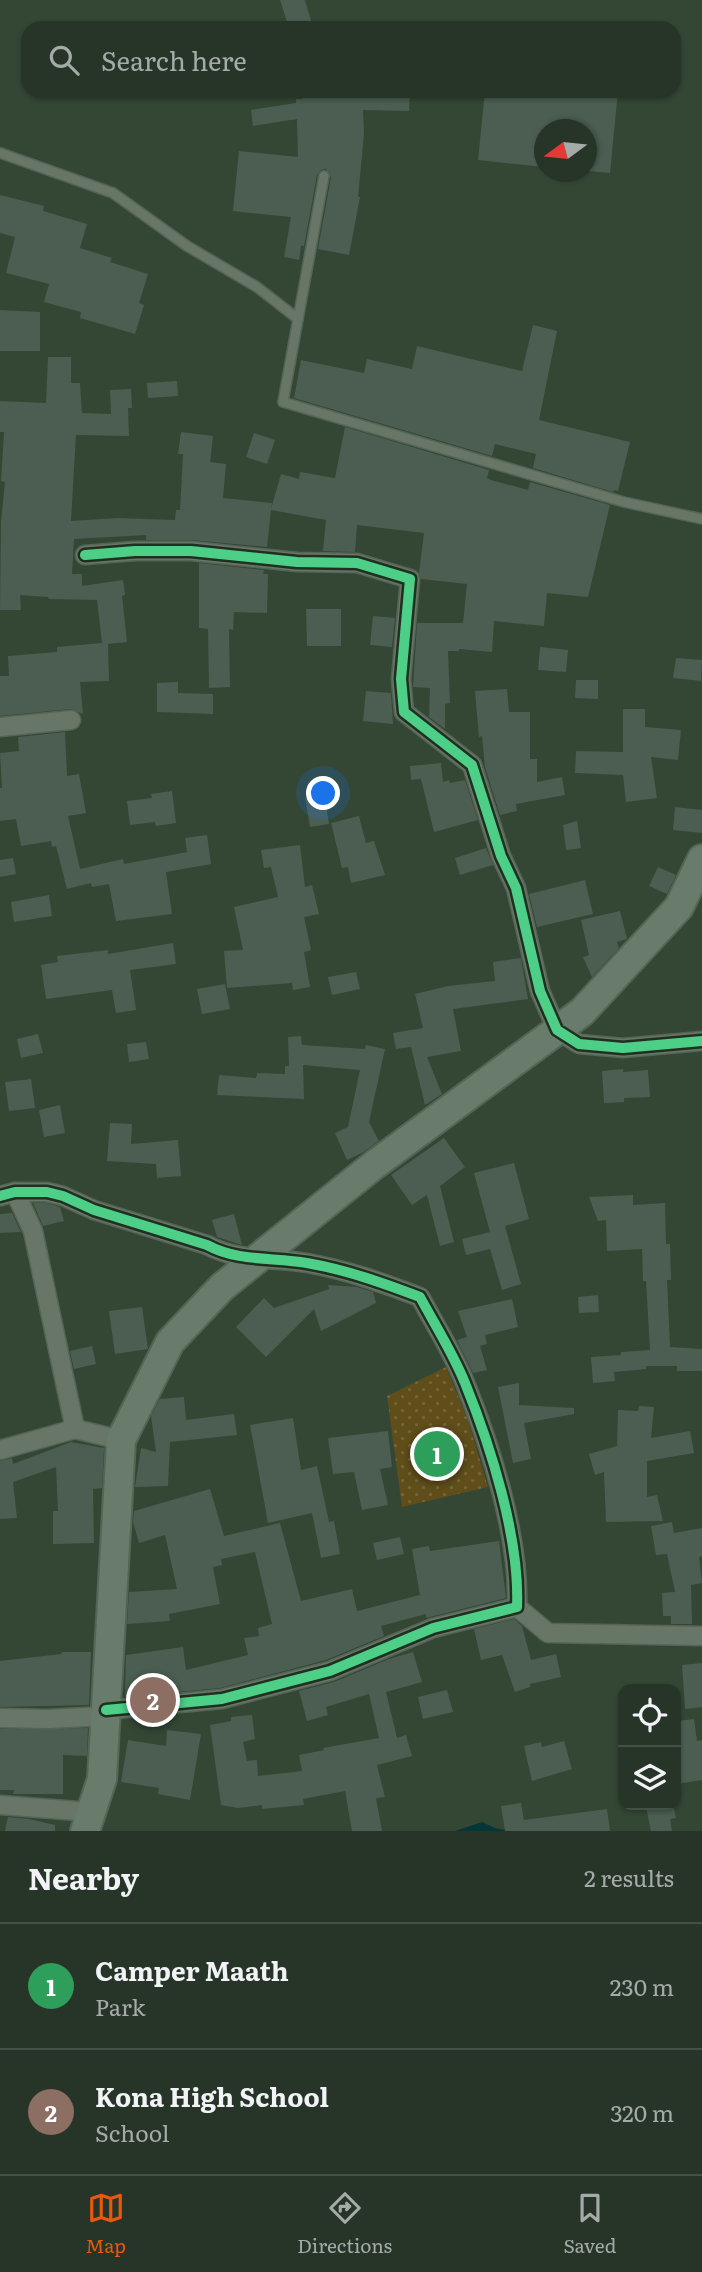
<!DOCTYPE html>
<style>
:root{--surface:#273528;--page:#2f3d30;--text:#f1f3f6;--muted:#a4aba8;--line:#435045;--accent:#ea580c}
body{margin:0;font-family:Literata,serif;background:var(--page);color:var(--text)}
.controls{position:absolute;right:21px;bottom:21px;display:grid;overflow:hidden;border-radius:14px;box-shadow:0 2px 5px #0004}
.controls button{width:63px;height:63px;display:grid;place-items:center;padding:0;border:0;border-bottom:2px solid var(--line);background:var(--surface);color:var(--text);font:35px sans-serif}
.compass{position:absolute;left:534px;top:119px;width:63px;height:63px;border-radius:50%;background:var(--surface);box-shadow:0 2px 5px #0004;rotate:255deg}
.you{position:absolute;left:324px;top:794px;width:24px;height:24px;margin:-18px;border:5px solid #fff;border-radius:50%;background:#1a73e8;box-shadow:0 0 0 10px #1a73e833}
.badge{display:grid;place-items:center;width:46px;height:46px;border-radius:50%;background:var(--accent);color:#fff;font-size:23px;font-weight:700}
.pin{position:absolute;translate:-50% -50%;border:4px solid #fff;box-shadow:0 2px 7px #0006}
.list{margin:0;padding:0;list-style:none}
h2{display:flex;justify-content:space-between;align-items:center;height:91px;margin:0;padding:0 28px;font-size:30px}
h2 small{font-size:23px;font-weight:400;color:var(--muted)}
.list li{display:grid;grid-template-columns:46px 1fr auto;gap:21px;align-items:center;box-sizing:border-box;height:126px;padding:0 28px;border-top:2px solid var(--line)}
.list b{display:block;font-size:26px;white-space:nowrap}
.list p{margin:0;font-size:23px;white-space:nowrap;color:var(--muted)}
.list em{font-size:23px;font-style:normal;color:var(--muted)}
.icon{flex:none;width:38px;height:38px;fill:none;stroke:currentColor;stroke-width:2;stroke-linecap:round;stroke-linejoin:round}
.map{position:relative;flex:none;width:702px;height:1831px;overflow:hidden}
.search{position:absolute;background:var(--surface);box-shadow:0 2px 5px #0004;left:21px;right:21px;top:21px;height:77px;display:flex;align-items:center;gap:18px;box-sizing:border-box;padding:0 24px;border-radius:21px;color:var(--muted);font-size:26px}
.sheet{height:343px;background:var(--surface)}
nav{display:flex;justify-content:space-around;align-items:center;box-sizing:border-box;height:98px;border-top:2px solid var(--line);background:var(--surface);font-size:19px;color:var(--muted)}
nav a{display:grid;justify-items:center;gap:4px}
nav .on{color:var(--accent)}
.map>svg:first-child{display:block}
</style>
<div class="map">
<svg width="702" height="1831" viewBox="0 0 702 1831">
<defs>
<pattern id="park-dots" width="8" height="8" patternUnits="userSpaceOnUse" patternTransform="scale(1.75)"><rect width="8" height="8" fill="#5f4d1a"/><path d="M2 2h.1M6 6h.1" fill="none" stroke="#74663a" stroke-width="1.8" stroke-linecap="round"/></pattern>
</defs>
<rect width="100%" height="100%" fill="#344735"/>
<polygon fill="url(#park-dots)" points="446,1367 468,1420 488,1487 402,1507 387,1396"/>
<polygon fill="#05373a" points="482,1822 495,1828 509,1831 455,1831"/>
<g fill="#4b5e51">
<polygon points="280,0 305,0 313,28 289,28"/>
<polygon points="301,91 410,91 409,111 363,110 364,134 358,197 360,197 349,255 318,249 331,177 326,169 321,170 317,175 304,246 301,246 299,260 284,257 291,217 233,211 239,151 298,157 297,119 253,126 251,110 296,103 296,99 303,99"/>
<polygon points="485,91 618,91 610,173 586,171 586,130 544,130 544,167 478,160"/>
<polygon points="0,195 44,206 43,211 87,224 80,248 112,258 110,262 148,274 139,303 144,305 135,334 80,318 81,312 44,302 49,284 6,273 15,237 0,233"/>
<polygon points="0,310 40,312 40,351 0,351"/>
<polygon points="533,325 557,331 539,420 630,442 618,491 614,490 613,492 533,468 536,454 495,444 492,456 294,398 301,360 364,373 367,359 412,369 417,346 522,371"/>
<polygon points="48,357 71,357 71,383 80,383 82,413 111,414 110,390 131,389 132,408 128,408 129,436 76,435 71,521 117,518 175,520 176,510 180,510 183,454 178,454 181,432 213,436 210,462 226,464 223,498 272,503 271,509 281,474 299,479 300,472 335,478 345,427 489,470 487,478 491,480 528,490 530,482 610,505 588,597 547,593 544,626 494,621 492,652 459,649 459,651 448,651 450,703 445,704 445,729 429,717 430,688 413,687 417,623 463,623 467,584 421,579 419,573 424,533 357,525 355,552 323,551 326,520 271,510 267,547 192,540 146,540 146,535 74,539 72,574 82,574 82,586 123,580 125,595 122,596 127,642 108,644 109,681 80,682 83,714 70,709 0,716 0,676 9,676 8,656 57,652 57,647 102,643 97,600 49,599 48,597 20,595 21,610 0,610 1,522 5,482 1,481 4,432 0,432 0,401 46,403"/>
<polygon points="177,381 178,396 148,398 147,383"/>
<polygon points="254,433 275,440 267,464 246,457"/>
<polygon points="199,563 264,570 263,574 268,574 267,613 234,612 233,630 229,629 230,687 209,688 208,629 199,628"/>
<polygon points="306,609 341,609 341,646 307,646"/>
<polygon points="373,616 395,618 392,647 370,645"/>
<polygon points="540,647 568,650 566,672 538,670"/>
<polygon points="676,658 702,660 701,681 673,678"/>
<polygon points="576,680 598,680 598,699 575,698"/>
<polygon points="178,682 178,693 213,694 213,714 157,712 157,683"/>
<polygon points="507,689 509,712 530,712 530,759 537,759 537,782 562,777 565,795 516,804 517,811 500,815 485,767 482,736 479,737 475,691"/>
<polygon points="366,691 391,693 393,724 363,721"/>
<polygon points="623,709 645,709 645,727 681,730 678,760 651,757 657,798 626,802 623,775 575,773 576,751 623,752"/>
<polygon points="65,732 67,776 79,774 86,813 68,816 80,869 123,859 124,864 187,852 185,838 207,835 211,864 166,872 172,914 116,921 109,884 92,887 91,883 67,889 56,846 52,847 51,841 21,846 16,819 0,821 0,788 2,788 0,753 19,751 18,737"/>
<polygon points="441,763 443,782 449,780 450,783 465,780 478,820 434,832 421,779 411,780 410,766"/>
<polygon points="172,791 176,823 156,826 155,822 130,825 127,801 152,798 151,794"/>
<polygon points="324,793 329,824 310,827 305,797"/>
<polygon points="675,807 702,810 702,833 673,830"/>
<polygon points="359,816 366,843 374,841 385,875 351,883 348,867 342,868 331,823"/>
<polygon points="577,821 581,848 566,850 563,825"/>
<polygon points="300,845 305,887 312,885 319,914 304,917 311,950 304,952 310,987 293,990 292,983 227,988 224,951 243,950 234,907 278,897 271,867 264,868 261,850"/>
<polygon points="486,848 493,865 460,875 455,858"/>
<polygon points="13,858 16,874 0,877 0,860"/>
<polygon points="658,867 676,875 667,894 649,886"/>
<polygon points="585,880 593,914 537,927 529,894"/>
<polygon points="49,895 52,916 14,922 11,902"/>
<polygon points="620,911 627,939 617,942 619,948 592,977 583,957 589,955 581,920"/>
<polygon points="173,943 176,964 130,970 136,1010 116,1013 112,990 46,999 41,965 58,962 57,956 108,950 108,954"/>
<polygon points="521,958 528,999 453,1009 461,1051 427,1057 442,1094 425,1105 411,1047 396,1049 393,1033 423,1028 415,994 448,986 495,981 493,962"/>
<polygon points="356,972 360,989 332,995 328,977"/>
<polygon points="225,984 230,1009 202,1014 197,989"/>
<polygon points="38,1034 43,1053 21,1058 17,1039"/>
<polygon points="301,1036 302,1045 365,1049 366,1045 385,1049 369,1122 379,1141 362,1153 347,1160 335,1133 348,1127 360,1070 303,1065 304,1099 217,1095 219,1075 256,1078 257,1073 285,1074 285,1066 289,1066 288,1037"/>
<polygon points="146,1042 149,1059 129,1062 127,1044"/>
<polygon points="623,1069 623,1072 648,1070 650,1097 624,1098 624,1102 604,1103 602,1071"/>
<polygon points="31,1079 35,1108 9,1111 5,1082"/>
<polygon points="60,1105 65,1133 44,1137 39,1110"/>
<polygon points="110,1123 132,1124 131,1144 178,1140 181,1176 157,1178 156,1164 107,1161"/>
<polygon points="444,1138 465,1167 440,1186 454,1242 440,1246 427,1195 412,1205 391,1175"/>
<polygon points="514,1163 529,1219 505,1226 521,1284 502,1290 490,1249 466,1255 462,1239 490,1232 474,1173"/>
<polygon points="633,1195 633,1205 665,1203 666,1244 670,1244 671,1280 667,1280 670,1347 702,1349 702,1371 677,1371 677,1366 646,1366 646,1369 614,1372 615,1381 593,1383 591,1357 621,1355 621,1352 650,1350 646,1281 643,1281 642,1249 607,1251 606,1220 598,1221 589,1197"/>
<polygon points="33,1203 46,1203 60,1207 64,1221 43,1226"/>
<polygon points="12,1213 21,1232 0,1233 0,1214"/>
<polygon points="234,1214 242,1245 217,1237 212,1220"/>
<polygon points="328,1285 357,1287 373,1292 376,1303 321,1331 314,1309 266,1357 236,1327 264,1298 274,1308 329,1289"/>
<polygon points="598,1295 599,1312 579,1313 578,1297"/>
<polygon points="512,1299 518,1327 485,1335 487,1344 480,1346 487,1370 473,1373 457,1340 467,1337 458,1311"/>
<polygon points="142,1307 148,1349 115,1354 109,1311"/>
<polygon points="92,1346 96,1364 74,1369 70,1351"/>
<polygon points="519,1383 519,1405 574,1408 574,1414 524,1423 531,1459 513,1463 498,1387"/>
<polygon points="184,1397 186,1420 234,1414 237,1435 170,1442 168,1486 135,1487 141,1448 156,1452 151,1416 160,1399"/>
<polygon points="639,1406 654,1407 651,1438 690,1431 694,1453 647,1461 647,1497 657,1495 663,1521 606,1522 604,1472 595,1475 589,1454 617,1446 618,1410 638,1411"/>
<polygon points="293,1418 301,1470 317,1466 329,1522 334,1521 340,1554 321,1558 312,1513 268,1523 250,1425"/>
<polygon points="388,1431 392,1467 380,1469 388,1505 362,1510 354,1472 333,1474 328,1438"/>
<polygon points="71,1442 104,1448 102,1488 93,1489 94,1543 53,1544 53,1511 58,1511 56,1467 13,1482 17,1518 0,1519 0,1461 12,1458 13,1464"/>
<polygon points="210,1489 224,1536 280,1523 301,1601 352,1589 357,1611 420,1595 412,1549 429,1546 430,1551 499,1541 506,1598 426,1618 426,1614 381,1626 384,1636 326,1660 220,1688 125,1697 126,1655 183,1647 186,1670 248,1655 244,1638 259,1636 258,1628 272,1624 255,1552 221,1559 222,1565 213,1567 220,1604 169,1614 170,1621 127,1624 129,1592 177,1589 165,1535 139,1543 133,1522 134,1511"/>
<polygon points="672,1522 674,1533 702,1528 702,1556 699,1557 702,1583 691,1585 692,1624 671,1624 671,1616 663,1616 662,1593 675,1592 667,1554 656,1555 651,1526"/>
<polygon points="400,1537 404,1554 377,1560 373,1543"/>
<polygon points="514,1619 522,1626 531,1660 556,1654 561,1677 530,1684 530,1687 515,1692 502,1655 481,1660 474,1629"/>
<polygon points="62,1652 91,1652 89,1705 0,1707 0,1661 61,1654"/>
<polygon points="413,1652 422,1682 386,1692 397,1738 406,1735 412,1756 377,1765 385,1797 376,1798 382,1831 352,1831 345,1791 303,1799 304,1805 262,1809 262,1805 238,1808 221,1805 210,1725 231,1721 231,1717 252,1715 255,1739 243,1742 247,1761 257,1760 258,1776 302,1771 299,1755 324,1750 323,1748 379,1738 369,1694 326,1707 328,1715 307,1721 299,1691 334,1682 389,1659"/>
<polygon points="702,1663 702,1707 685,1709 682,1665"/>
<polygon points="447,1690 453,1712 423,1719 418,1697"/>
<polygon points="694,1719 697,1741 702,1740 702,1780 676,1784 676,1721"/>
<polygon points="88,1728 87,1756 63,1755 63,1794 13,1794 14,1790 0,1790 0,1729"/>
<polygon points="167,1730 201,1734 190,1800 158,1794 159,1788 121,1782 128,1740 166,1746"/>
<polygon points="564,1741 572,1769 532,1781 524,1746 541,1742 542,1747"/>
<polygon points="521,1803 524,1820 607,1809 610,1831 505,1831 501,1806"/>
<polygon points="655,1805 673,1805 676,1818 670,1819 672,1831 651,1831 646,1807"/>
<polygon points="8,1817 29,1819 55,1825 55,1831 5,1831"/>
</g>
<g fill="none" stroke-linecap="round" stroke-linejoin="round">
<defs>
<g id="lane">
<polyline points="0,153 113,193 187,246 257,287 298,319"/>
<polyline points="324,176 283,402 624,502 702,519"/>
</g>
<g id="street">
<polyline points="85,555 135,551 191,551 297,562 357,563 410,579 401,679 404,712 472,765 501,856 516,888 540,991 557,1030 579,1044 623,1048 702,1041"/>
<polyline points="0,727 71,720"/>
<polyline points="15,1192 33,1231 75,1429"/>
<path d="M0 1196 15 1192H47L63 1196 94 1210 207 1245C238 1262 273 1257 307 1263 347 1270 383 1283 420 1297 435 1325 453 1353 465 1383 491 1447 520 1539 517 1607"/>
<polyline points="0,1450 75,1429 121,1440"/>
<polyline points="517,1607 548,1633 702,1636"/>
<polyline points="106,1710 222,1699 330,1671 433,1628 517,1607"/>
<polyline points="0,1718 48,1719 105,1716"/>
<polyline points="0,1805 91,1812"/>
</g>
<polyline id="primary" points="85,1831 102,1779 121,1440 170,1342 222,1287 374,1165 582,1012 679,907 702,859"/>
</defs>
<use href="#lane" stroke="#546455" stroke-width="12"/>
<use href="#street" stroke="#546455" stroke-width="21"/>
<use href="#primary" stroke="#546455" stroke-width="32"/>
<use href="#lane" stroke="#687668" stroke-width="9"/>
<use href="#street" stroke="#687668" stroke-width="18"/>
<use href="#primary" stroke="#697b6a" stroke-width="28"/>
<defs>
<g id="cycleway">
<polyline points="85,555 135,551 191,551 297,562 357,563 410,579 401,679 404,712 472,765 501,856 516,888 540,991 557,1030 579,1044 623,1048 702,1041"/>
<path d="M0 1196 15 1192H47L63 1196 94 1210 207 1245C238 1262 273 1257 307 1263 347 1270 383 1283 420 1297 435 1325 453 1353 465 1383 491 1447 520 1539 517 1607L433 1628 330 1671 222 1699 106 1710"/>
</g>
</defs>
<use href="#cycleway" stroke="#203020" stroke-width="15"/>
<use href="#cycleway" stroke="#4dcf88" stroke-width="10"/>
</g>
</svg>
<div class="controls">
<button><svg class="icon" aria-label="locate" viewBox="0 0 24 24"><circle cx="12" cy="12" r="6"/><path d="M12 2v4M12 18v4M2 12h4M18 12h4"/></svg></button>
<button><svg class="icon" aria-label="layers" viewBox="0 0 24 24"><path d="M12 4l9 5-9 5-9-5zM3 14l9 5 9-5"/></svg></button>
</div>
<svg class="compass" viewBox="-18 -18 36 36"><path d="M0-13l5 13h-10z" fill="#e53935"/><path d="M0 13l5-13h-10z" fill="#a4aba8"/></svg>
<div class="you"></div>
<div class="pin badge" style="left:437px;top:1454px;background:#2e9e5b">1</div>
<div class="pin badge" style="left:153px;top:1700px;background:#8d6e63">2</div>
<div class="search"><svg class="icon" aria-label="search" viewBox="0 0 24 24"><circle cx="10" cy="10" r="6"/><path d="M15 15l6 6"/></svg>Search here</div>
</div>
<section class="sheet">
<h2>Nearby<small>2 results</small></h2>
<ul class="list">
<li><span class="badge" style="background:#2e9e5b">1</span><div><b>Camper Maath</b><p>Park</p></div><em>230 m</em></li>
<li><span class="badge" style="background:#8d6e63">2</span><div><b>Kona High School</b><p>School</p></div><em>320 m</em></li>
</ul>
</section>
<nav>
<a class="on"><svg class="icon" aria-label="map" viewBox="0 0 24 24"><path d="M3 6l6-2 6 2 6-2v14l-6 2-6-2-6 2zM9 4v14M15 6v14"/></svg>Map</a>
<a><svg class="icon" aria-label="directions" viewBox="0 0 24 24"><path d="M12 3l9 9-9 9-9-9zM9 14v-3h6M13 9l2 2-2 2"/></svg>Directions</a>
<a><svg class="icon" aria-label="saved" viewBox="0 0 24 24"><path d="M7 4h10v16l-5-4-5 4z"/></svg>Saved</a>
</nav>
